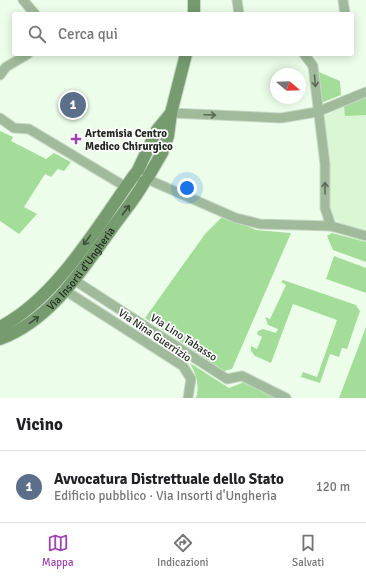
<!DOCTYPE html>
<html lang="it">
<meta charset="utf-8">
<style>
:root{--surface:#fff;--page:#f2f2f2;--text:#202124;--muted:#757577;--line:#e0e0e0;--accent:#9e44b0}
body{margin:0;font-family:Signika,sans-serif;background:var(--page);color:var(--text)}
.compass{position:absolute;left:270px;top:68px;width:36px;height:36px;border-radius:50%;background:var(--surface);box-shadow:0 2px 10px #0003;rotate:109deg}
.you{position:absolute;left:187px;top:188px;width:14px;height:14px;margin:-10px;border:3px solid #fff;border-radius:50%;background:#1a73e8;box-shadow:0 0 0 6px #1a73e833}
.badge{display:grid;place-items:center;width:26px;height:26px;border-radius:50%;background:var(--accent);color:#fff;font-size:13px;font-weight:700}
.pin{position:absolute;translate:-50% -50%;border:2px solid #fff;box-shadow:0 1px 4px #0006}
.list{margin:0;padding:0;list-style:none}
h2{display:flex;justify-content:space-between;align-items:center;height:52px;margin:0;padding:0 16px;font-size:17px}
h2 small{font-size:13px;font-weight:400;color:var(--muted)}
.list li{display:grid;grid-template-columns:26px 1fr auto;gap:12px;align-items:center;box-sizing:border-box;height:72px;padding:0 16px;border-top:1px solid var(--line)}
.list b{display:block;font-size:15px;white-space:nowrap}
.list p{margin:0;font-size:13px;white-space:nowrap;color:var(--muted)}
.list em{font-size:13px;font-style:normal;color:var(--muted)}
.icon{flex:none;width:22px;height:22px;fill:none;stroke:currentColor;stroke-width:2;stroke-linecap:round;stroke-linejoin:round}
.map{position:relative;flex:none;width:366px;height:398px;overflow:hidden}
.search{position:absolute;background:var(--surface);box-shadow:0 2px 10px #0003;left:12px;right:12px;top:12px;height:44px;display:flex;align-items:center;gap:10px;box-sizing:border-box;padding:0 14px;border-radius:4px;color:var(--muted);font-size:15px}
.sheet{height:124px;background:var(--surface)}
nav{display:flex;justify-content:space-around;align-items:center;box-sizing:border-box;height:56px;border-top:1px solid var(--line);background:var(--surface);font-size:11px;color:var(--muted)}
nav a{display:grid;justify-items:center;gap:2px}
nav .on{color:var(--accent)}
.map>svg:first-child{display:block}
</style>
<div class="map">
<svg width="366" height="398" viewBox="0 0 366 398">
<rect width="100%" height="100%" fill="#ecfee9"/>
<polygon fill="#daf6d5" points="366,97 366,230 342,224 336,220 330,211 322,117"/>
<g fill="#a4dd9a">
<polygon points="319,72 340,81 341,95 321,103"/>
<polygon points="366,97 366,115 345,116 344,106"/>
<polygon points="0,131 13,137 11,141 46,159 54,153 71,162 64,171 58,169 51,177 45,174 24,207 37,214 19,234 0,221"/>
<polygon points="223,216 256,230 291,233 232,369 224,371 145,318 205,234"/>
<polygon points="332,233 366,242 366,262 333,250 327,236"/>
<polygon points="334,256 366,268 366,293 326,279"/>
<polygon points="283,280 356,305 360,311 347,349 342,348 339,357 330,354 320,383 301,377 303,372 317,377 337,320 293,304 271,363 255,356 251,351 251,346 257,349 262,337 257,334 258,331 263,329 276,333 278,329 268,325 265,317 270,319 286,285 281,282"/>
<polygon points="366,327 366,398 339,398"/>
<path d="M190 363 229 388 247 381 278 398H196C200 385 196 374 190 363Z"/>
</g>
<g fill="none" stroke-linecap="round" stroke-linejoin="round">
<defs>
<g id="street">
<polyline points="23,0 35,14"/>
<polyline points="237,0 239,14"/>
<polyline points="343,0 345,14"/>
<polyline points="304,54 313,66 325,164 325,208 331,226"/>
<polyline points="0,75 6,67 28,54"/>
<polyline points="171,113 281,118 317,112 366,92"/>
<polyline points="0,118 14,128 29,129 126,187"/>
<polyline points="147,179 236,218 260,224 331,226 366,236"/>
<polyline points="74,280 227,379 242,376 286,398"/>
<polyline points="66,291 183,366 191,379 188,398"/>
</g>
<g id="secondary">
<polyline points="194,14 194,0"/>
<polyline points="138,170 157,130 171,113"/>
<polyline points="148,177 162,153 168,136 171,113 186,54"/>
<path d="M0 327C57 298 98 225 135 174"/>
<path id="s1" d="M0 339C50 320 80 273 110 231 122 214 135 199 145 181"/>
</g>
</defs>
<use href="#street" stroke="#c7d8c5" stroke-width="11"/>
<use href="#secondary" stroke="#c7d8c5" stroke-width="14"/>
<use href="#street" stroke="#a1ba9c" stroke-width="9"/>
<use href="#secondary" stroke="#769b6f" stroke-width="12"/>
</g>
<defs><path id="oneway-shaft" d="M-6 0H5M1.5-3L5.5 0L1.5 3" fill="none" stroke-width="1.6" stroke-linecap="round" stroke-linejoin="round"/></defs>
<g stroke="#5b6a57">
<use href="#oneway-shaft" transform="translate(315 81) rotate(85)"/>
<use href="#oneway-shaft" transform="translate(210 115) rotate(2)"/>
<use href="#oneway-shaft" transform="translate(325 188) rotate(-90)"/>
</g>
<g stroke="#3f513b">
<use href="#oneway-shaft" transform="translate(126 210) rotate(-53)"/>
<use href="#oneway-shaft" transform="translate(87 240) rotate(126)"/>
<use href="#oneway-shaft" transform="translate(34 320) rotate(-37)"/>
</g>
<path fill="#9e44b0" stroke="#fff" stroke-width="1.5" d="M74 133h4v4h4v4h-4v4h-4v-4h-4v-4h4z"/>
<g text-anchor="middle" stroke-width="3.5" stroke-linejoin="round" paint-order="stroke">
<g font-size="11" font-weight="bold" fill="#21291f" stroke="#fff" text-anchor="start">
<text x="85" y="137">Artemisia Centro<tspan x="85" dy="13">Medico Chirurgico</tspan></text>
</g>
<g font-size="11" fill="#21291f" stroke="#fff">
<text dy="4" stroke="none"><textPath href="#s1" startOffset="109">Via Insorti d'Ungheria</textPath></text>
<text transform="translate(155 335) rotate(34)" y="4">Via Nina Guerrizio</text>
<text transform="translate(184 337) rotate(33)" y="4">Via Lino Tabasso</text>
</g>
</g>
</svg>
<svg class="compass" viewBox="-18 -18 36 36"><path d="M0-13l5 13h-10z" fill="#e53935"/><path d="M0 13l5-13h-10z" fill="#757577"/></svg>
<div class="you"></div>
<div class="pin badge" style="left:73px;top:105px;background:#5c6f8a">1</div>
<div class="search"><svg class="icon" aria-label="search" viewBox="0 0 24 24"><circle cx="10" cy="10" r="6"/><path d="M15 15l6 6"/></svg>Cerca qui</div>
</div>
<section class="sheet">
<h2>Vicino<small></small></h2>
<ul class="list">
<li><span class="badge" style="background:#5c6f8a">1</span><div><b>Avvocatura Distrettuale dello Stato</b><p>Edificio pubblico · Via Insorti d'Ungheria</p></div><em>120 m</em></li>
</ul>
</section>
<nav>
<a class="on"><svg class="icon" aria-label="map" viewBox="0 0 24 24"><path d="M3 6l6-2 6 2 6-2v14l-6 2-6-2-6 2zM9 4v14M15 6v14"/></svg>Mappa</a>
<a><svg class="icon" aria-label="directions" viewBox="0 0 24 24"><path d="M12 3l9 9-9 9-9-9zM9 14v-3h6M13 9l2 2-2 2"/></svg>Indicazioni</a>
<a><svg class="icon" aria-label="saved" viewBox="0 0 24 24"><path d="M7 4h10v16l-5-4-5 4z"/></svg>Salvati</a>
</nav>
